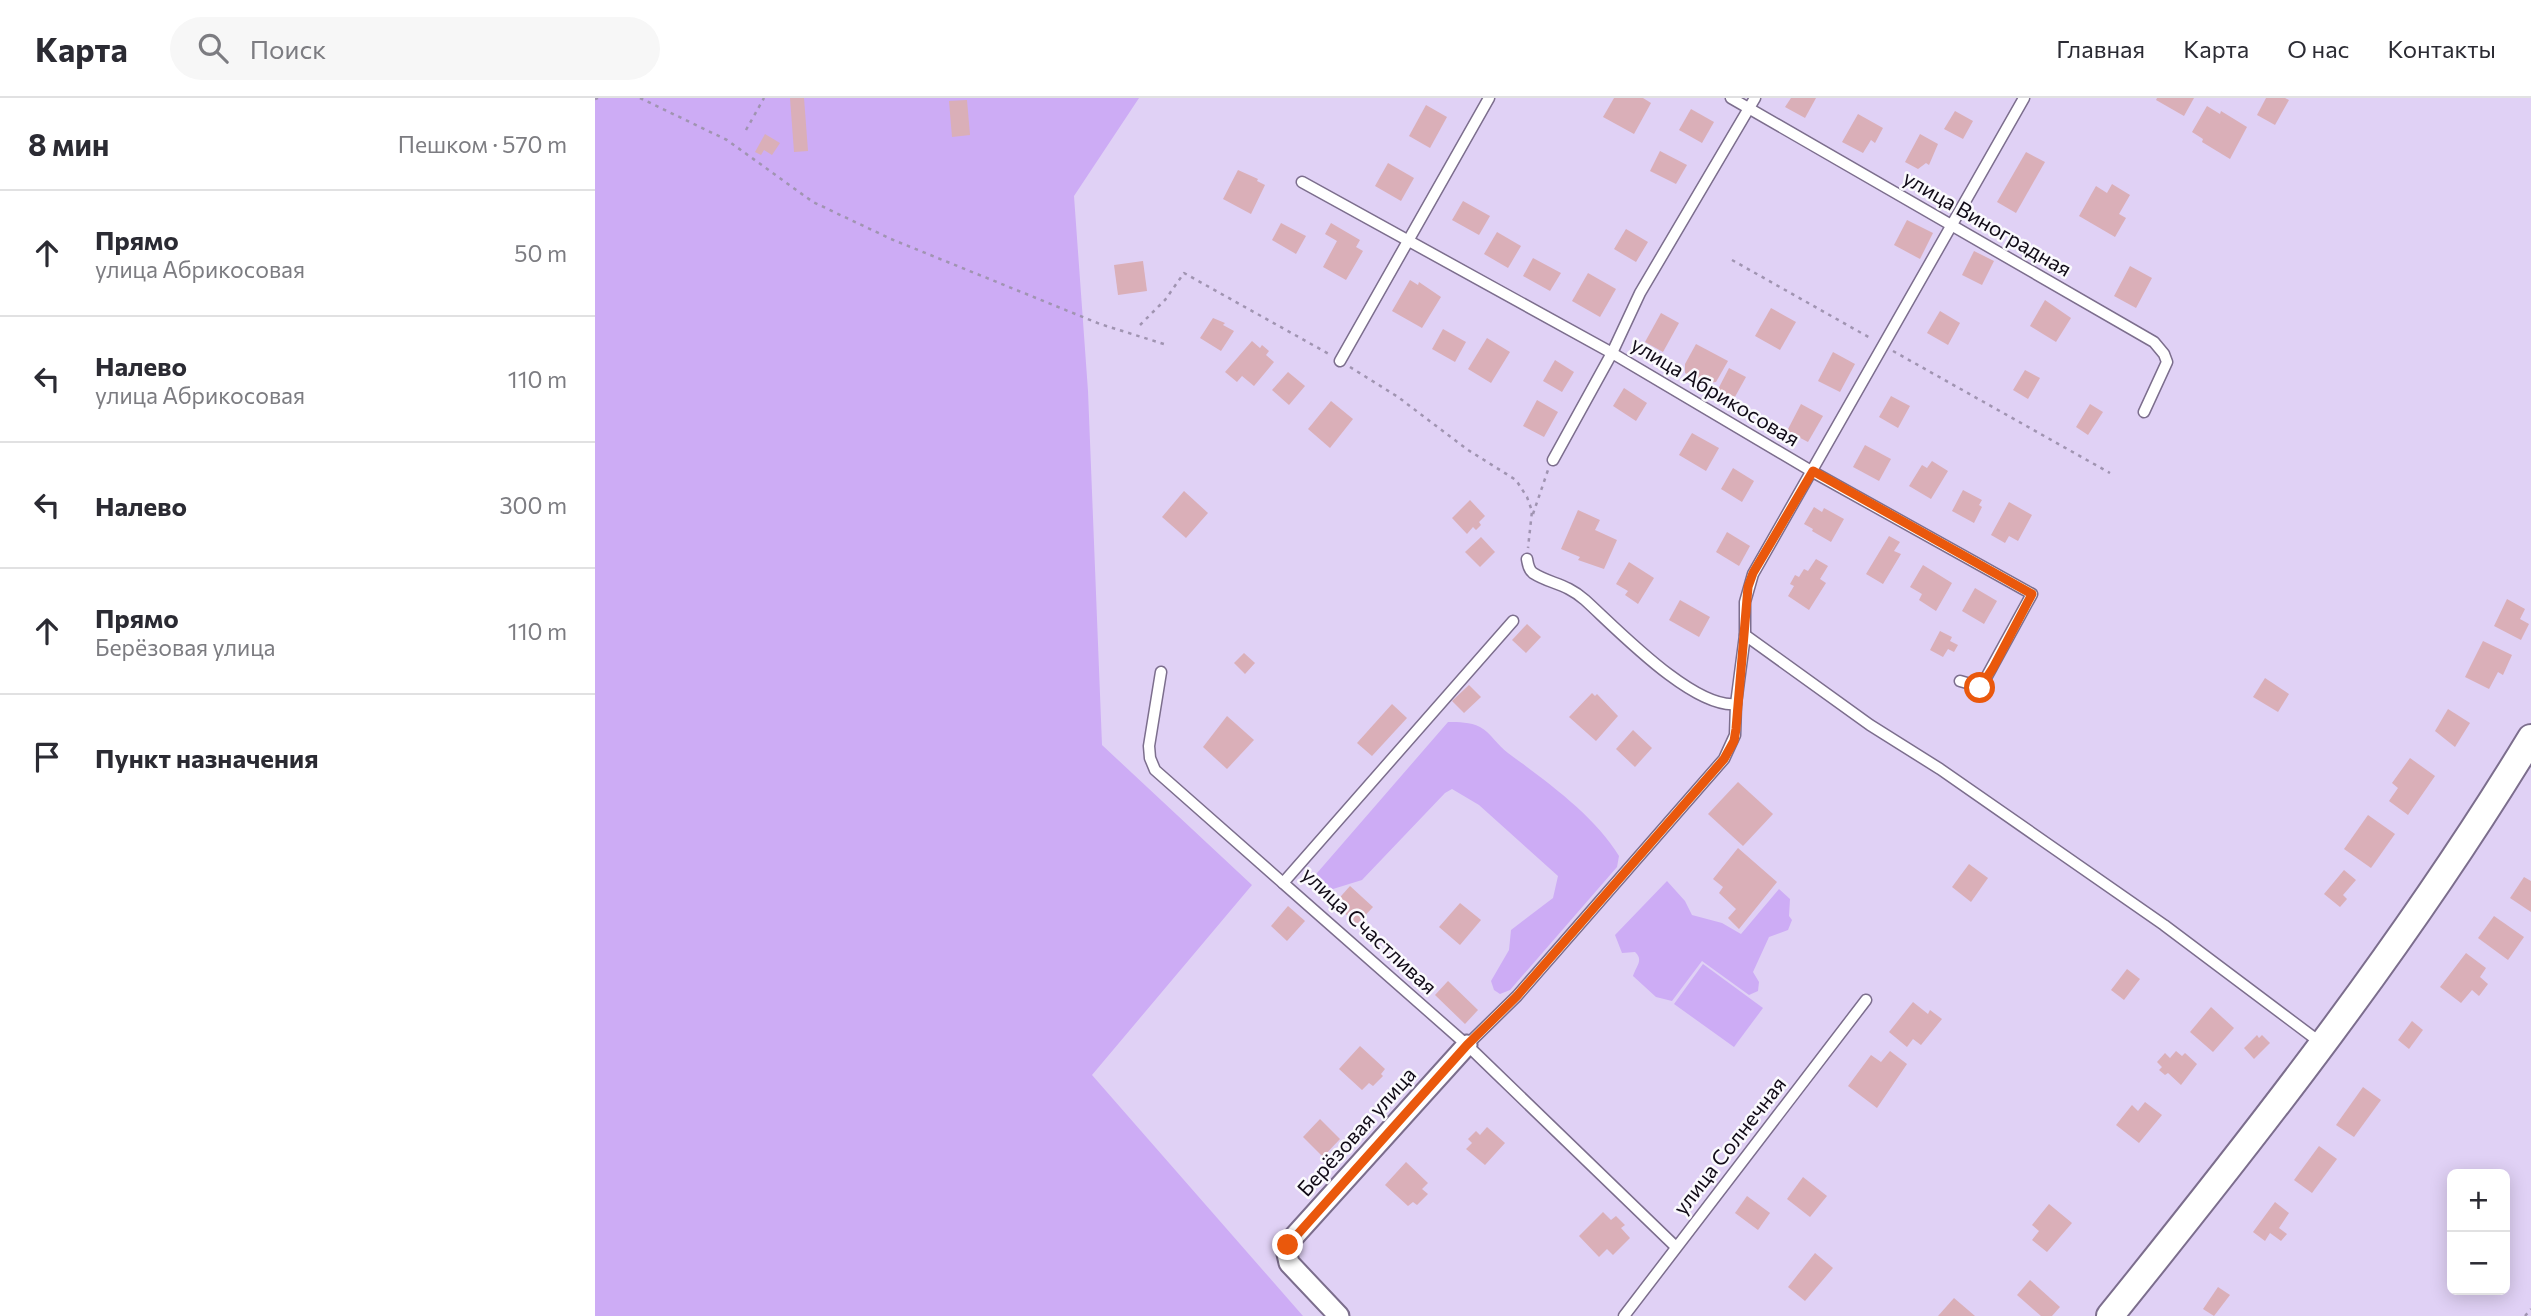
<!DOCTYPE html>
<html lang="ru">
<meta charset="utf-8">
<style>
:root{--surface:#fff;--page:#f7f7f7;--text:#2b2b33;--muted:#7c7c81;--line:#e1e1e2}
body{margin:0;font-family:Commissioner,sans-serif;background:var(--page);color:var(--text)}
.controls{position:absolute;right:21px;bottom:21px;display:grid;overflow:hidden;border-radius:10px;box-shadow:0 4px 18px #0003}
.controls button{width:63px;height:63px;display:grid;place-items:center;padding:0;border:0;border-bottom:2px solid var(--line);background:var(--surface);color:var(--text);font:35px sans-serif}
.stop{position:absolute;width:21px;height:21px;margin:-16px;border:5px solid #ea580c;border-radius:50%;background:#fff}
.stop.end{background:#ea580c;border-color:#fff;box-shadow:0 2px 7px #0008}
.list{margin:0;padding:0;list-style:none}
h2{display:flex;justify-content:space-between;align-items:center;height:91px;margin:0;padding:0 28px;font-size:30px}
h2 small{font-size:23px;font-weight:400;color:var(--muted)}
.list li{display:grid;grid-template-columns:46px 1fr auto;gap:21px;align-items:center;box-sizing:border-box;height:126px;padding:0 28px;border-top:2px solid var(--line)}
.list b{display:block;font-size:26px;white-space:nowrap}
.list p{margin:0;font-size:23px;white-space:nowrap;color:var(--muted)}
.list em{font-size:23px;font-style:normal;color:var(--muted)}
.icon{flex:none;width:38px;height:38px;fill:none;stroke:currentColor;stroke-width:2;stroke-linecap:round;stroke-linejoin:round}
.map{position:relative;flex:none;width:1936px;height:1218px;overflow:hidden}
header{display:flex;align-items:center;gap:42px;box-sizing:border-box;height:98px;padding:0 35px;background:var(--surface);border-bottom:2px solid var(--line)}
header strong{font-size:33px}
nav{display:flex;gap:38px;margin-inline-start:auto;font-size:24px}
.search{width:490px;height:63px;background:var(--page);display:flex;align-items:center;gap:18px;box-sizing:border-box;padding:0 24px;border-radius:38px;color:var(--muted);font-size:26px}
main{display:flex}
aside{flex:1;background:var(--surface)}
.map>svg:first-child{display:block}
</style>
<header>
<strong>Карта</strong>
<div class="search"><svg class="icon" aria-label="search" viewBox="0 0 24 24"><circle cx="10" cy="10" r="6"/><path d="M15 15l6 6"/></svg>Поиск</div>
<nav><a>Главная</a><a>Карта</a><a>О нас</a><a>Контакты</a></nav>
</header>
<main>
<aside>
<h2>8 мин<small>Пешком · 570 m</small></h2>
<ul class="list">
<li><svg class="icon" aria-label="ahead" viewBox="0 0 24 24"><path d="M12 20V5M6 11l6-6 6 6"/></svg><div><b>Прямо</b><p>улица Абрикосовая</p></div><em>50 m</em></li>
<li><svg class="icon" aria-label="left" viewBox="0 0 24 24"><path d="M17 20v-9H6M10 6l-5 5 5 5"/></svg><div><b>Налево</b><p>улица Абрикосовая</p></div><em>110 m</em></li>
<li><svg class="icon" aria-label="left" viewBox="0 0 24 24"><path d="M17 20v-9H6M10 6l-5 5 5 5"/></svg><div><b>Налево</b></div><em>300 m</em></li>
<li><svg class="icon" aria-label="ahead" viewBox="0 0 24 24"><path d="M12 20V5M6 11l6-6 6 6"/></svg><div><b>Прямо</b><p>Берёзовая улица</p></div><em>110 m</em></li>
<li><svg class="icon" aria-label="arrive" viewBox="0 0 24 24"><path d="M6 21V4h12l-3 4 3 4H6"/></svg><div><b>Пункт назначения</b></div></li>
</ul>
</aside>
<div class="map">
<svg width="1936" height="1218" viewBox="0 0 1936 1218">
<rect width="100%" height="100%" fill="#e0d1f5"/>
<g fill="#cdacf5">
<polygon points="0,0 544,0 479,98 493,293 507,647 657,787 497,977 708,1218 0,1218"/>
<path d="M853 624C864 624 875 624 885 629 896 635 903 648 913 655 951 683 1000 718 1024 758L1022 769 915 892 905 896 899 892 896 883 914 852 916 832 958 800 963 778 884 707 857 691 850 695 767 782 738 791H723L717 786 716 782Z"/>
<path d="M1072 783 1090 803 1097 817 1127 825 1146 836 1184 791 1195 801 1194 818 1197 822 1193 832 1174 839 1158 874 1164 884 1163 893 1154 897 1107 863 1077 903 1061 899 1038 878C1041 868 1049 862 1040 854L1027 855 1020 837Z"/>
<polygon points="1108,866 1168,910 1139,949 1079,906"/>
</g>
<g fill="#daafb8">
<polygon points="195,0 209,0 213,53 199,54"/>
<polygon points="1019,0 1048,0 1056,5 1039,36 1008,19"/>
<polygon points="1196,0 1221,0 1210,20 1190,9"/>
<polygon points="1562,0 1599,0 1589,18 1561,2"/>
<polygon points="1671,0 1690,0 1694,2 1680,27 1662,17"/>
<polygon points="372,2 375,37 357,39 354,3"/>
<polygon points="831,7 852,19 835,50 814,38"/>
<polygon points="1612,8 1625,16 1626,13 1652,29 1635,61 1607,44 1608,41 1597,34"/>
<polygon points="1096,11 1119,24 1107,45 1084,32"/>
<polygon points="1360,13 1378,23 1368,41 1349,31"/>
<polygon points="1263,16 1288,30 1280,45 1276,42 1268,55 1247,44"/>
<polygon points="170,36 185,45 177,57 169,52 166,57 160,54"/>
<polygon points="1325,36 1343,46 1334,67 1331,65 1323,71 1310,64"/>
<polygon points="1065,53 1092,67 1081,86 1055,73"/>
<polygon points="1431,54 1450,64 1421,115 1402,104"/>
<polygon points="793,65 819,80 806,103 780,88"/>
<polygon points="643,72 663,81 662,83 670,87 656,116 628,101"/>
<polygon points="1517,86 1535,97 1524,116 1531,120 1520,139 1484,118 1501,88 1512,95"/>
<polygon points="868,103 895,118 884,137 857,122"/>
<polygon points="1312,122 1338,135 1325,161 1299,147"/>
<polygon points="686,125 711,138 701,156 677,142"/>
<polygon points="736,125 765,142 761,149 768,153 751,182 728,169 742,143 730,136"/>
<polygon points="1031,131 1053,144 1041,164 1019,151"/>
<polygon points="902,134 926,148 913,170 889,156"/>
<polygon points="1379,153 1399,163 1387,187 1367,177"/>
<polygon points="938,160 966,175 955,193 928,178"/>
<polygon points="548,163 552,193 523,197 519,167"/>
<polygon points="1535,168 1557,180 1541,210 1519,198"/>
<polygon points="993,175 1021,191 1005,219 977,203"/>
<polygon points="815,182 823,187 824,184 846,199 827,230 797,213"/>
<polygon points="1450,202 1476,220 1461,244 1435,228"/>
<polygon points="1176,210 1201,224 1185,252 1160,238"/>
<polygon points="1345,213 1365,225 1353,247 1332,235"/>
<polygon points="1066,215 1084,225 1068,254 1050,244"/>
<polygon points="618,220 630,225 628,227 639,233 626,253 605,240"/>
<polygon points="848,231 871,244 860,264 837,251"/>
<polygon points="892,240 915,254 896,285 873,271"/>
<polygon points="657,243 665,250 667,247 674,253 671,257 679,264 659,288 647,278 642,284 630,274"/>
<polygon points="1101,246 1133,263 1121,284 1109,285 1090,275 1090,266"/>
<polygon points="1238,254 1260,266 1245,294 1223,283"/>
<polygon points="960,262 979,274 967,294 948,283"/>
<polygon points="1134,270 1151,279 1136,306 1120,297"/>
<polygon points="1430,272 1445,280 1433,301 1418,292"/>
<polygon points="693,274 710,288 694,307 677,292"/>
<polygon points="1029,290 1052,305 1041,323 1018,308"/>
<polygon points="1296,298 1315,308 1303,330 1284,319"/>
<polygon points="942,302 963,314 949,339 928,328"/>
<polygon points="736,303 758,321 735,350 713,331"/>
<polygon points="1206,306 1228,318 1213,344 1192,333"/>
<polygon points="1495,306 1508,314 1493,337 1481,329"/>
<polygon points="1097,335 1124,350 1111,373 1084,357"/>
<polygon points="1270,347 1296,361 1284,383 1258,369"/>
<polygon points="1337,363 1353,373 1336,401 1314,388 1327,367 1332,370"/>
<polygon points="1138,370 1159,383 1147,404 1126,391"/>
<polygon points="1368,392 1387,402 1384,407 1387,409 1379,425 1357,413"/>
<polygon points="589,393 613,415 591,440 567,419"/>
<polygon points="875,402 890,418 884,424 886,427 881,432 878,429 872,436 857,420"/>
<polygon points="1414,404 1437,417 1423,443 1414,438 1410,445 1396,437"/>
<polygon points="1219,409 1227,414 1229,410 1249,421 1236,444 1217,433 1218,431 1209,426"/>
<polygon points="983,412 1005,422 1000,432 1022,442 1009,471 983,462 985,459 966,451"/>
<polygon points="1132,434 1155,448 1144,468 1121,454"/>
<polygon points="1294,438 1305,444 1299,453 1306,456 1288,486 1271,476"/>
<polygon points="886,439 900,454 885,469 870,454"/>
<polygon points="1221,461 1233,468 1225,481 1231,485 1214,512 1193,498 1199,488 1195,486 1200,477 1204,479 1209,471 1213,473"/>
<polygon points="1034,464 1059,480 1043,506 1030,497 1033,493 1021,486"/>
<polygon points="1328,467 1357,485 1341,513 1324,502 1327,496 1315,489"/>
<polygon points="1380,490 1402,503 1389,526 1367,513"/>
<polygon points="1912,501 1930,511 1925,521 1934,526 1926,542 1899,528"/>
<polygon points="1085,502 1115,519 1104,539 1074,522"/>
<polygon points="932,526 946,539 931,555 917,542"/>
<polygon points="1345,533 1357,539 1355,543 1363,547 1359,554 1353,551 1348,559 1335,552"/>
<polygon points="1888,543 1917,557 1908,577 1903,574 1894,591 1870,579"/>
<polygon points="649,555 660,565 650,576 639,565"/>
<polygon points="1670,580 1694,596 1683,614 1658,599"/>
<polygon points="874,587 886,599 869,615 857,603"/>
<polygon points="997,595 1000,598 1002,596 1023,618 1001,643 974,619"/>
<polygon points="797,606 812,620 777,658 762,645"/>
<polygon points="1853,611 1875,625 1860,649 1840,633"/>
<polygon points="632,618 659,642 632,671 608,649"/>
<polygon points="1038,632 1057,650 1040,669 1021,651"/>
<polygon points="1815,660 1840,678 1813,717 1794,703 1803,690 1797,685"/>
<polygon points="1143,684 1178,716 1148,748 1113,716"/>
<polygon points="1773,717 1800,736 1776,770 1749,751"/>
<polygon points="1143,750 1182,784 1144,831 1133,820 1141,811 1124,795 1128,789 1118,781"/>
<polygon points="1374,766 1393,780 1376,804 1357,789"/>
<polygon points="1749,772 1761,782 1748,797 1752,801 1745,809 1729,796"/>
<polygon points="1929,779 1936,783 1936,814 1915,800"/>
<polygon points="755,788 778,809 762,826 739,806"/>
<polygon points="865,805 886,822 865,847 844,829"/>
<polygon points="693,808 710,823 692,843 676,828"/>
<polygon points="1899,818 1929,839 1913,862 1883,840"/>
<polygon points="1871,855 1891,870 1885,879 1893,886 1884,898 1877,892 1866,905 1845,889"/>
<polygon points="1532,871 1545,881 1529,902 1516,892"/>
<polygon points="853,883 883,912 870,926 840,897"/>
<polygon points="1318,904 1333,916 1335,912 1347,921 1326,947 1318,941 1312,949 1294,934"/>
<polygon points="1616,909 1639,930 1618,954 1595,934"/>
<polygon points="1817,923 1828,932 1814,951 1803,942"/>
<polygon points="1662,937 1664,940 1667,937 1675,945 1659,961 1649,950"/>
<polygon points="765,948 790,971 786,976 788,978 778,988 774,985 767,992 744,971"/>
<polygon points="1295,953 1312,966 1282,1010 1253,988 1276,957 1286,964"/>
<polygon points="1581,953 1587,958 1590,955 1602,966 1586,987 1573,975 1570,977 1564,972 1567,969 1562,964 1570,955 1575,960"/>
<polygon points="1768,989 1786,1002 1759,1039 1741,1027"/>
<polygon points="1550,1004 1567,1017 1544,1045 1521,1027 1537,1007 1543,1013"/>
<polygon points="725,1021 745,1041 728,1059 708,1039"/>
<polygon points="892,1029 910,1045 890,1067 871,1051 877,1045 873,1041 881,1033 885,1037"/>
<polygon points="1724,1048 1742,1061 1717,1095 1699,1082"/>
<polygon points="811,1064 833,1085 827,1091 833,1096 822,1107 818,1104 813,1108 790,1087"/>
<polygon points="1208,1079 1232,1098 1215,1119 1192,1101"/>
<polygon points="1152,1098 1175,1115 1163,1132 1140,1115"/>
<polygon points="1680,1104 1694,1115 1684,1130 1692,1136 1686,1143 1675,1135 1670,1143 1658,1134"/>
<polygon points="1454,1106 1477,1125 1452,1154 1437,1142 1444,1133 1437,1127"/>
<polygon points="1008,1114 1016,1122 1021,1118 1030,1127 1026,1130 1035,1140 1018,1157 1012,1151 1004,1159 984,1138"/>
<polygon points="1220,1155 1238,1170 1210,1203 1193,1189"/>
<polygon points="1435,1182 1465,1209 1457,1218 1446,1218 1422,1197"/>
<polygon points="1623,1189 1635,1197 1619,1218 1608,1211"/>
<polygon points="1359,1200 1380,1218 1343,1218"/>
</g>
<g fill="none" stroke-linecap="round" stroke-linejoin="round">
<defs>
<g id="service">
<polyline points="1136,0 1559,244 1569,256 1572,264 1549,314"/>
<polyline points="707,84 1017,255 1218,374 1437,496 1386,589 1365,583"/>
<polyline points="745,263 894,0"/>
<polyline points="958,362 1017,255 1045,195 1160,0"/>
<path d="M932 461C933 466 933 471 938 475 955 486 971 485 990 502 1022 531 1098 611 1141 606"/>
<polyline points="918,523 688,785 872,947 1081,1149"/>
<polyline points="1150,537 1275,627 1345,671 1569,827 1726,945"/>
<polyline points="566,574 554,648 555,660 560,672 688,785"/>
<polyline points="872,947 922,898 1129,661 1140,637 1141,606 1150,537 1150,504 1158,476 1429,0"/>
<polyline points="1029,1218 1271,902"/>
</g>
<polyline id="minor" points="744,1218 694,1165 692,1156 695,1143 872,947"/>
<path id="secondary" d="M1515 1218C1665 1032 1812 844 1936 640"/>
</defs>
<use href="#service" stroke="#7c6e8d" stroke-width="13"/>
<use href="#minor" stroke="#7c6e8d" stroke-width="23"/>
<use href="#secondary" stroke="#7c6e8d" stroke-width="30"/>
<g stroke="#a094b1" stroke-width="2.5" stroke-dasharray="3.5 5" stroke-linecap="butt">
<polyline points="45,0 132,42 218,104 296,141 505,226 572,247"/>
<polyline points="0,1 3,0"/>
<polyline points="151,32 169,0"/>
<polyline points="1137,162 1277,241"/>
<polyline points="545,227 570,202 589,175 734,256"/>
<polyline points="1298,253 1515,375"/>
<polyline points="755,269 803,299 873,352 921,382 932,399 937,413 933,450"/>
<polyline points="938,416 953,372"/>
<polyline points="1930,1218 1936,1211"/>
</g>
<use href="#service" stroke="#fff" stroke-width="10"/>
<use href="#minor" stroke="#fff" stroke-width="19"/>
<use href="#secondary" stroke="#fff" stroke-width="26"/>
</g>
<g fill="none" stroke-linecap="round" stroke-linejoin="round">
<polyline stroke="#ea580c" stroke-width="9" points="693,1147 872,947 922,898 1129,661 1139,643 1141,631 1153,489 1158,475 1218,373 1437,496 1398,570 1385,590"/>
</g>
<g text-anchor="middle" stroke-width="5" stroke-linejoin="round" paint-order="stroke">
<g font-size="21" fill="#110b17" stroke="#faf9fd">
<text transform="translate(1392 126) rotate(30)" y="7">улица Виноградная</text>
<text transform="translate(1120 294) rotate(31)" y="7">улица Абрикосовая</text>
<text transform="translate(774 833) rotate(43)" y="7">улица Счастливая</text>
<text transform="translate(762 1034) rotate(-48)" y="7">Берёзовая улица</text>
<text transform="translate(1135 1048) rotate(-52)" y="7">улица Солнечная</text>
</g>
</g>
</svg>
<div class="controls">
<button>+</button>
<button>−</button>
</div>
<div class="stop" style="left:1385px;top:590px"></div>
<div class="stop end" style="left:693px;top:1147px"></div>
</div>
</main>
